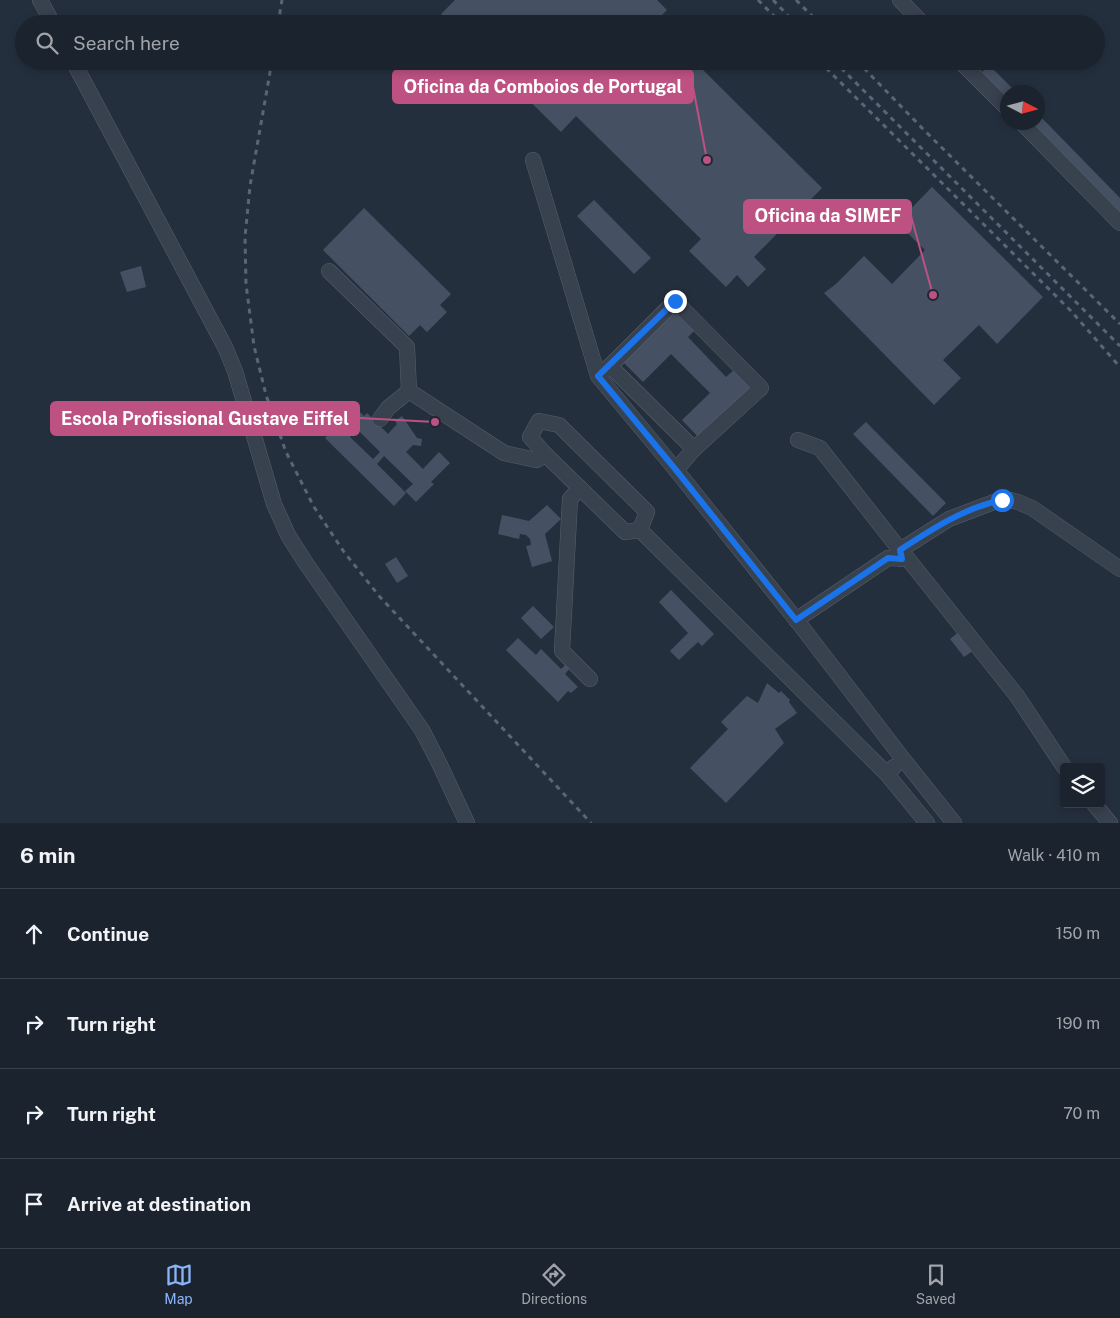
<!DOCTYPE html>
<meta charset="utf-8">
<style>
:root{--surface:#1b232e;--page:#242b36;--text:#f1f3f6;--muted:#a0a4aa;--line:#39404a;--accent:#8ab4f8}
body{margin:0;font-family:"Public Sans",sans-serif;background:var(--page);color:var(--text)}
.controls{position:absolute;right:15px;bottom:15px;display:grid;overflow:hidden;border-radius:5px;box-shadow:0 2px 8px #0003}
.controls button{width:45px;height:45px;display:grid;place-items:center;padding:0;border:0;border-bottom:1px solid var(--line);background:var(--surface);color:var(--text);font:25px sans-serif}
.compass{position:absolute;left:1000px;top:85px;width:45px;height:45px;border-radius:50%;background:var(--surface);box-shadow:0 2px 8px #0003;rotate:96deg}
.stop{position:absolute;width:15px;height:15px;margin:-11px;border:4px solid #1a73e8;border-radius:50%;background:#fff}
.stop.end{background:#1a73e8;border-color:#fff;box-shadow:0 1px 5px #0008}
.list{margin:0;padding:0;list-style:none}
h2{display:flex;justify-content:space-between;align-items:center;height:65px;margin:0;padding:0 20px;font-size:21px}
h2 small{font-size:16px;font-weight:400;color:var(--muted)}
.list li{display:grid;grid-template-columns:32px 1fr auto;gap:15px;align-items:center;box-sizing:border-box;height:90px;padding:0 20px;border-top:1px solid var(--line)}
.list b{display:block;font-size:19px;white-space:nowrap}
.list em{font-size:16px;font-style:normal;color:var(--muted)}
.icon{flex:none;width:28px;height:28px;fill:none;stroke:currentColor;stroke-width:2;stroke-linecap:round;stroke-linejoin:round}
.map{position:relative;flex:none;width:1120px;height:823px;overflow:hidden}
.search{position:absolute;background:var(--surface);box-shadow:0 2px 8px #0003;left:15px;right:15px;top:15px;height:55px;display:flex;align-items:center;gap:12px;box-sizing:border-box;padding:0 18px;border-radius:28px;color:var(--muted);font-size:19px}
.sheet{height:425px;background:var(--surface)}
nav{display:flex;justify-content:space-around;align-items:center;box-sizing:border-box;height:70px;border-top:1px solid var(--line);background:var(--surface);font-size:14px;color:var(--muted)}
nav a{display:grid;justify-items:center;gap:2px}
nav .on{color:var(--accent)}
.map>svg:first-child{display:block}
</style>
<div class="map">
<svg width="1120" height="823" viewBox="0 0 1120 823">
<rect width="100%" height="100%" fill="#242f3e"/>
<g fill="#455162" fill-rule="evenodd">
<polygon points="455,0 657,0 667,10 662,15 671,24 451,24 441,14"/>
<polygon points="489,61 694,61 822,188 754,257 766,269 748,287 737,275 726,287 689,251 701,239 576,116 561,132"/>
<polygon points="989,65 1016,92 1008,92 1008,98 982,72"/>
<polygon points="1038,114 1120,198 1120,212 1031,122 1038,122"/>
<polygon points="932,187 1043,297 997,344 979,325 943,360 961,378 934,405 824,293 836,284 864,256 892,284 925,250 897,223"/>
<polygon points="594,200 651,258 634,274 577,216"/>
<polygon points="364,208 451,294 440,305 447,312 427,332 420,325 409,336 323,250"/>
<polygon points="141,266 146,287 127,292 120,272"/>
<polygon points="676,310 695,330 688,337 726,377 735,369 754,388 701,440 682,420 710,393 671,354 643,382 623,362"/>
<path d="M349 401 364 416 367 413 388 434 397 424 395 421 402 416 417 438 422 439 421 446 413 445 406 452 423 469 439 452 450 463 431 482 434 484 416 502 405 491 413 484 384 456 377 464 406 493 394 506 325 438 336 426 330 421ZM357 429 380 452 373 459 350 437Z"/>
<polygon points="866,422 946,503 933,516 853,434"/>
<polygon points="547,505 561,519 545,534 552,561 532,567 526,546 531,545 530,539 526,535 520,534 519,539 498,534 502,515 529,521"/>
<polygon points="396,557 408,576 397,583 385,564"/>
<polygon points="671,590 714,634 702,646 698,642 679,660 670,651 688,633 659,602"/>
<polygon points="533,606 554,627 541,639 521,618"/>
<polygon points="960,631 974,650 964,657 950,639"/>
<polygon points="518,638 536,655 541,649 561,669 566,664 570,668 565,674 578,687 571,693 568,691 558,702 506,650"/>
<polygon points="767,683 779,693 781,691 790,700 789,702 797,713 775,729 784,743 726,803 690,768 728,729 721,722 747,696 758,703"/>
</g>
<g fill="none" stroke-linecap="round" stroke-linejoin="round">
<defs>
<g id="minor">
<polyline points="40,0 53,24"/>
<polyline points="900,0 923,24"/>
<polyline points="73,61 225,347 235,371 274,504 288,535 305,562 422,730 440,765 467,823"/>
<polyline points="960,61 1008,109"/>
<polyline points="1021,122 1120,223"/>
<polyline points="533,160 598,376 676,470 798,622 903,759 954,823"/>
<polyline points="329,271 407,347 409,391 504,453 536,460 546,455"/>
<polyline points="610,366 675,301 761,388 694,449"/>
<polyline points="604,371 610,366 694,449 676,470"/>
<polyline points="380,419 388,408 409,391"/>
<polygon points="539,421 559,425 647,512 640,530 625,532 546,455 530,437"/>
<polyline points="798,440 820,448 900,550"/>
<polyline points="580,488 570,499 562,651 590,679"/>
<polyline points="640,530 886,773"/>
<polyline points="902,559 900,550 949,519 994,502 1002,500 1010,500 1018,502 1032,508 1120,569"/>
<polyline points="796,620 888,558 908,559 1017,696 1064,767"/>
<polyline points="894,767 886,773 927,823"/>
<polyline points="1094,804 1110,823"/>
</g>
</defs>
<use href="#minor" stroke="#565f6c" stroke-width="16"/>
<use href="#minor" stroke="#38414e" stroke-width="15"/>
<g stroke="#5a6575" stroke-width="3" stroke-dasharray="5 5" stroke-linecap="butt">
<polyline points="758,0 782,24"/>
<polyline points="773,0 796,24"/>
<polyline points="796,0 820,24"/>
<polyline points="278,24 282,0"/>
<polyline points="272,61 250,186 245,237 246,284 254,346 266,395 286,452 314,507 344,552 380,597 591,823"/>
<polyline points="819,61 1071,311 1120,367"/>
<polyline points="834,61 1120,346"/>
<polyline points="857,61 923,129 1120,324"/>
</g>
</g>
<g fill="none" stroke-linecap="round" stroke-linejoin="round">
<path stroke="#1a73e8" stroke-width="6" d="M675 301 598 376 676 470 796 620 888 558 902 559 900 550C932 529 964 508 1002 500"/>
</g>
<path fill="none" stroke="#bd5182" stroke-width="2" d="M707 160L693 87M933 295L911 216M435 422L359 418"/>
<g fill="#bd5182" stroke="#1d2633" stroke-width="2">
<circle cx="707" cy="160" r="5"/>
<circle cx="933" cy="295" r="5"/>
<circle cx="435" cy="422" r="5"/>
</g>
<g fill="#bd5182" stroke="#bd5182" stroke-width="2">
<rect x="393" y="70" width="300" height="33" rx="5"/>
<rect x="744" y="200" width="167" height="33" rx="5"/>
<rect x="51" y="402" width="308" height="33" rx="5"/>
</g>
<g font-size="18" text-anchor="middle" font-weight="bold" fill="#fff">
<text x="543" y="93">Oficina da Comboios de Portugal</text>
<text x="828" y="222">Oficina da SIMEF</text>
<text x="205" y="425">Escola Profissional Gustave Eiffel</text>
</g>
</svg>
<div class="controls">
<button><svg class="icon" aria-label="layers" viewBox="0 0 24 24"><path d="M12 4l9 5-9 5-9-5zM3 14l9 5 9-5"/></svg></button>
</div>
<svg class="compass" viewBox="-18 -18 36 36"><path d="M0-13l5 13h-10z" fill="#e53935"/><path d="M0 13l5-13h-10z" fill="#a0a4aa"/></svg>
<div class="stop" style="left:1002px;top:500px"></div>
<div class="stop end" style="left:675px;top:301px"></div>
<div class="search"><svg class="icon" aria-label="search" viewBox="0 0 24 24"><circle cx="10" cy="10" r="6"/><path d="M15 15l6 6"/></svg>Search here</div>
</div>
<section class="sheet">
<h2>6 min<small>Walk · 410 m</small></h2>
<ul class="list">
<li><svg class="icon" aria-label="ahead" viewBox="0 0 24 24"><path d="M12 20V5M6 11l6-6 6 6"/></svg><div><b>Continue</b></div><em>150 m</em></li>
<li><svg class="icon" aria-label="right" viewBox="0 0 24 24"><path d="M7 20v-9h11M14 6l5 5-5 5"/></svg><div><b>Turn right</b></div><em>190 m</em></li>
<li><svg class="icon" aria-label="right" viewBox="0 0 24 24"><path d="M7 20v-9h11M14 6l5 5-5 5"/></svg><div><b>Turn right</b></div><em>70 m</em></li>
<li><svg class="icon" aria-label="arrive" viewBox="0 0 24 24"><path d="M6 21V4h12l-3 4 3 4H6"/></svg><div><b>Arrive at destination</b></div></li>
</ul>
</section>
<nav>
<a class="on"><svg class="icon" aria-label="map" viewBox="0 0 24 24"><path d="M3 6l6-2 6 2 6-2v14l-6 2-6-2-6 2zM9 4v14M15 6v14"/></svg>Map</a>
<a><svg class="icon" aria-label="directions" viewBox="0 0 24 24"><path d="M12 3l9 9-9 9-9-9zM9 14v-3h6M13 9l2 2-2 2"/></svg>Directions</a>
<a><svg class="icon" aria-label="saved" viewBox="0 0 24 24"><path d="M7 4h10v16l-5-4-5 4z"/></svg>Saved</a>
</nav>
